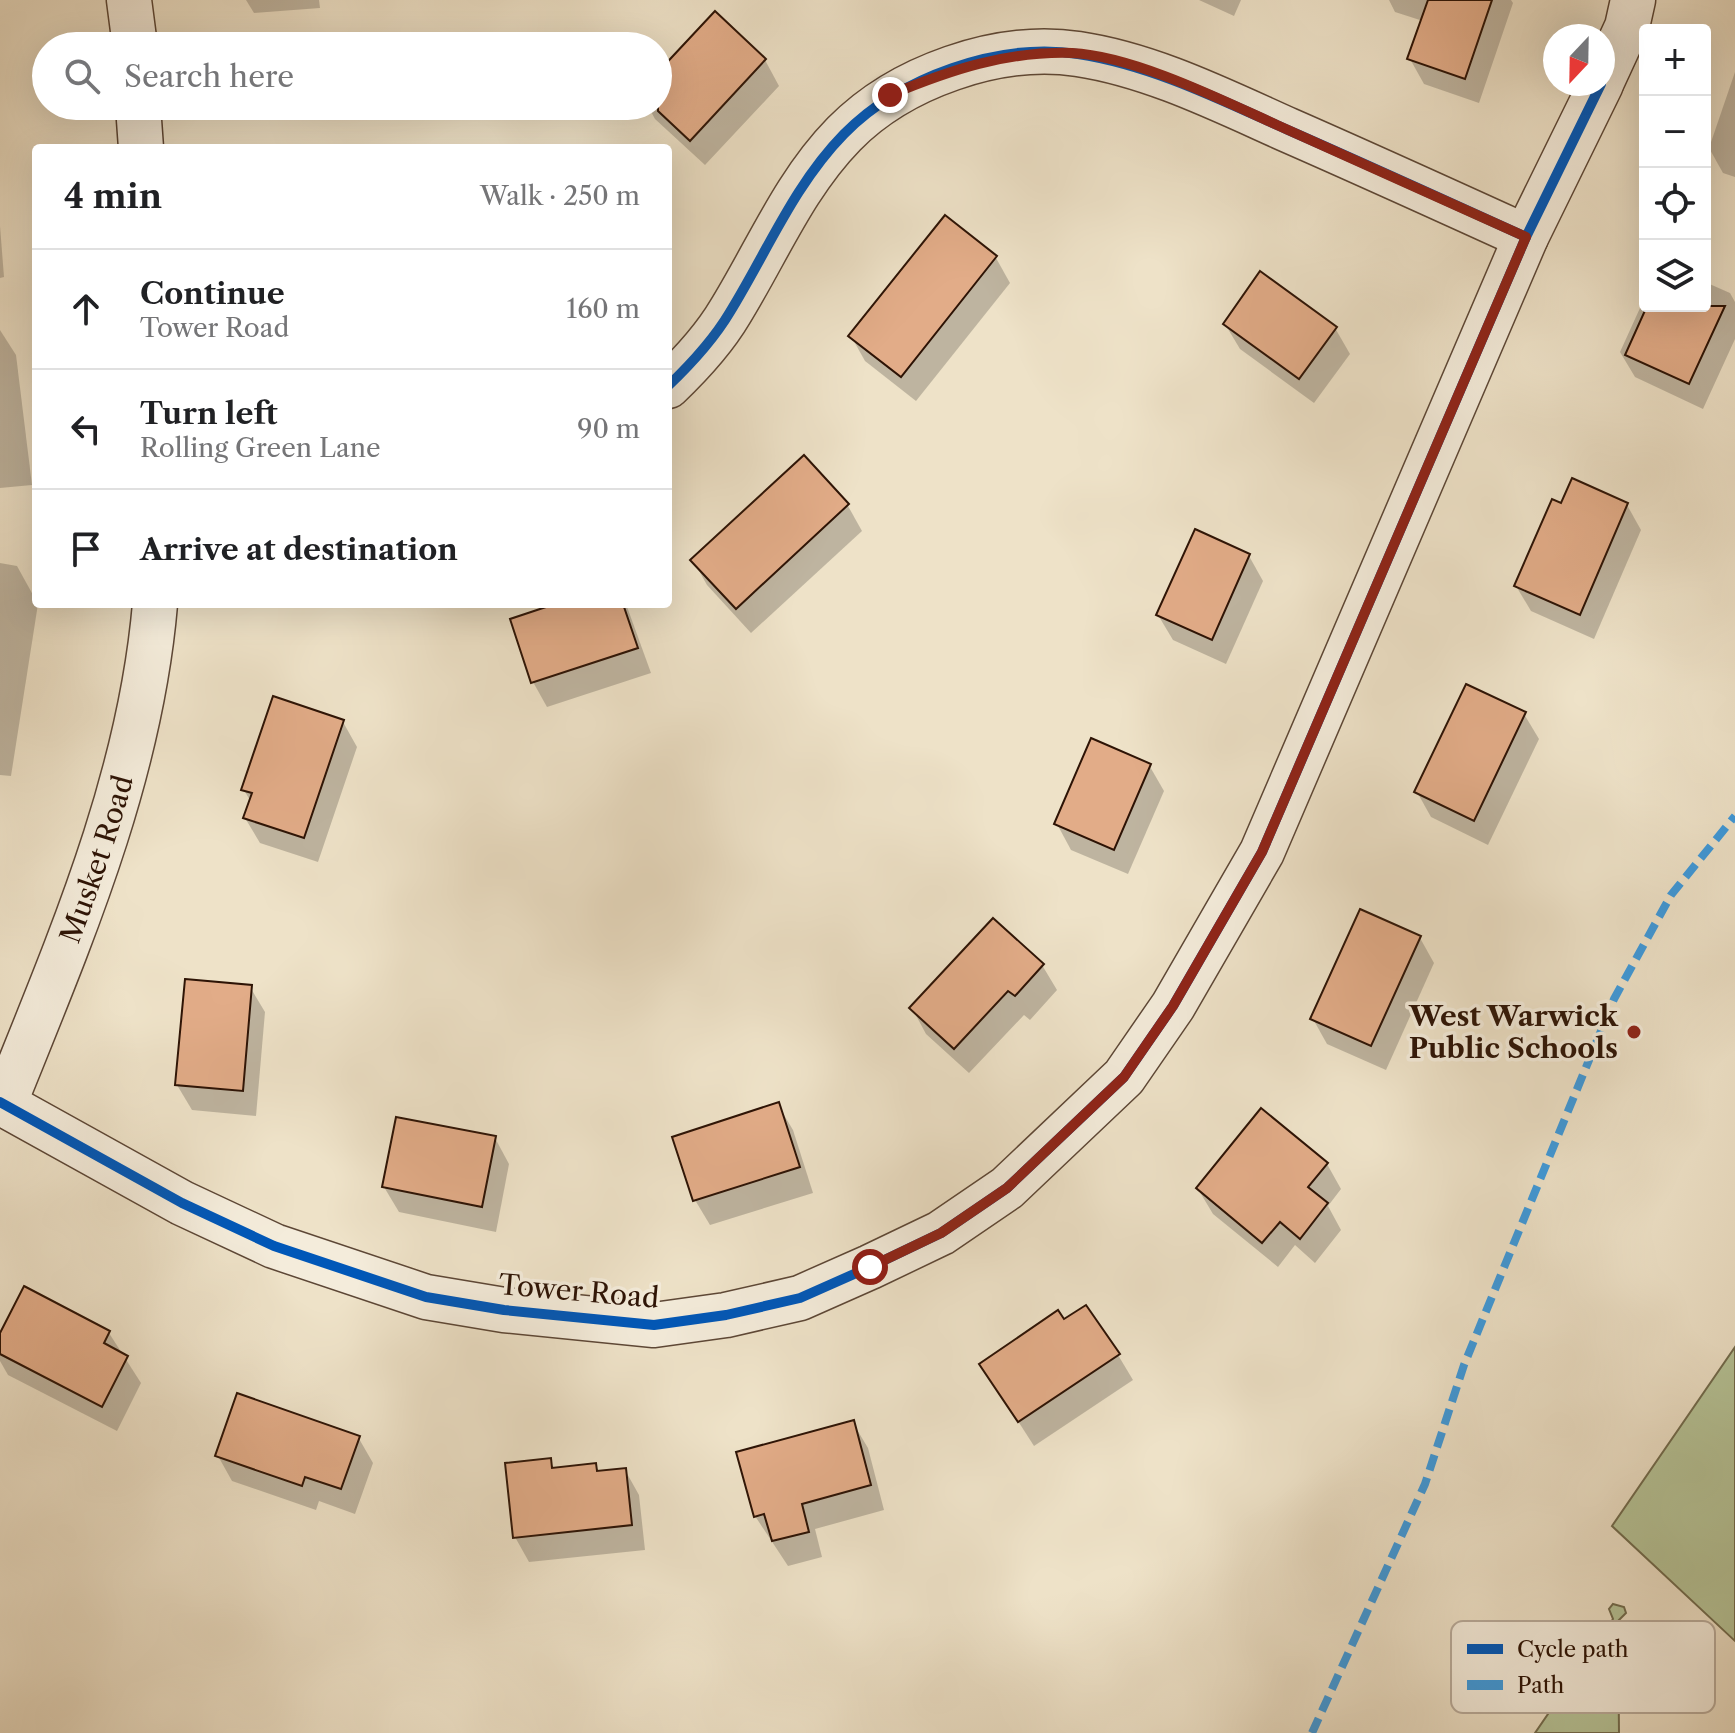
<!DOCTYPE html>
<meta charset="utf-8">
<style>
:root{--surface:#fff;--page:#f6f6f6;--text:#202124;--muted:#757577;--line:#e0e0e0}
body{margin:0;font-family:"Libre Caslon Text",serif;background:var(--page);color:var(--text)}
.controls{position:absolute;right:24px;top:24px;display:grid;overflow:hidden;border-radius:8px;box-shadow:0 8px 32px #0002}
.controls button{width:72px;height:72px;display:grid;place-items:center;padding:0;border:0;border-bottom:2px solid var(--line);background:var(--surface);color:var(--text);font:40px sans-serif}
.compass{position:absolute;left:1543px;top:24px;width:72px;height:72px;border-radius:50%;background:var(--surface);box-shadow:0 8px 32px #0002;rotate:202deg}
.stop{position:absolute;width:24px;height:24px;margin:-18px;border:6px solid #8f2418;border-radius:50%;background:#fff}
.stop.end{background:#8f2418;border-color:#fff;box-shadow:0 2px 8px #0008}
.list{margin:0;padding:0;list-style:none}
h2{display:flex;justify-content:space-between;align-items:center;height:104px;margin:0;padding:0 32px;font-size:34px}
h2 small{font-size:26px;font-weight:400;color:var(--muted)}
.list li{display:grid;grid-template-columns:52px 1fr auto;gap:24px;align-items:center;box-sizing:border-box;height:120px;padding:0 32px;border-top:2px solid var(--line)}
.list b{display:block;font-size:30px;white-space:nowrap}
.list p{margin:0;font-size:26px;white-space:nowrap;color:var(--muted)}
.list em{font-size:26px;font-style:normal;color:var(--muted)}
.icon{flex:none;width:44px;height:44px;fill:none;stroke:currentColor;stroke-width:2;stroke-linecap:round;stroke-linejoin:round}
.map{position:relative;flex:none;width:1735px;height:1733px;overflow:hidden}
.search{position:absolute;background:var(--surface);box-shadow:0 8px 32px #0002;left:32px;top:32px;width:640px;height:88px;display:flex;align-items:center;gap:20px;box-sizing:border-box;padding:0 28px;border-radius:44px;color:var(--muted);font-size:30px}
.panel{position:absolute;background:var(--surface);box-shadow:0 8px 32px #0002;left:32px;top:144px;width:640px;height:464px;border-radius:8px}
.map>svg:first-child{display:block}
</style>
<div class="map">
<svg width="1735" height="1733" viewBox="0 0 1735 1733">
<rect width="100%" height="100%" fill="#eee2c8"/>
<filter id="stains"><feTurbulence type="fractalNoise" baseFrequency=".0025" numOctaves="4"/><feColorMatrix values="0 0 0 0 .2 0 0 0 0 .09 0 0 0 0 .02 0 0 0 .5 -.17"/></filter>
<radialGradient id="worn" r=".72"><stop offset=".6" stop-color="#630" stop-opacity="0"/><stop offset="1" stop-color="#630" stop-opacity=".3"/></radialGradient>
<g fill="#b6c498" stroke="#726c4e" stroke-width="2">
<polygon points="1735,1347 1735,1641 1612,1526"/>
<polygon points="1613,1604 1624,1607 1626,1613 1618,1621 1619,1733 1535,1733 1613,1619 1609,1609"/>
</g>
<g fill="#0003">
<polygon points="246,0 319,0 320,8 254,13"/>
<polygon points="1199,0 1241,0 1234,16"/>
<polygon points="1389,0 1511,0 1513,3 1479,103 1424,84 1410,59 1423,21 1395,12"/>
<polygon points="765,60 779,86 705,165 655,119 648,106 658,106 658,75"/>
<polygon points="1735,72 1735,177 1723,173 1709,148"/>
<polygon points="0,226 4,277 0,278"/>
<polygon points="996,258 1010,283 916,401 865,361 851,336"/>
<polygon points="1705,282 1730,293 1735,302 1735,339 1703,409 1635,377 1620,352 1645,297 1645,306 1705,306"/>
<polygon points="1225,324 1335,328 1350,354 1314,403 1240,349"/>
<polygon points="0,330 16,355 32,485 0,488"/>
<polygon points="804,458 848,506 862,531 751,633 707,585 693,560"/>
<polygon points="1627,505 1641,530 1594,639 1531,611 1516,586 1562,506"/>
<polygon points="1249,556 1263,581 1226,664 1173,640 1158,615"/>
<polygon points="0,563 17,566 38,604 11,776 0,775"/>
<polygon points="561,604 626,604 651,673 547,707 533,682"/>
<polygon points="1524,714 1539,739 1488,845 1431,817 1417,792"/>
<polygon points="343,722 357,747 318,862 260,843 245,818 251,802 244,790"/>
<polygon points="1149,765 1164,791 1128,874 1071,850 1057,824"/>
<polygon points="1420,938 1434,963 1386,1070 1327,1044 1313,1019"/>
<polygon points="1042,965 1057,990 1030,1020 1024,1015 969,1073 926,1034 912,1008"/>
<polygon points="250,987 265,1012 256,1116 192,1110 177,1085"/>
<polygon points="778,1105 793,1130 813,1193 710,1225 695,1200"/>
<polygon points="495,1138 509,1164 496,1232 399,1212 384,1187"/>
<polygon points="1327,1164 1341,1189 1328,1206 1341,1230 1315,1263 1295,1245 1278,1267 1213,1214 1198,1189"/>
<polygon points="109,1333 141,1383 117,1431 8,1375 0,1361 0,1337"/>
<polygon points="1118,1355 1133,1380 1034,1446 982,1365"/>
<polygon points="853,1423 868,1448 884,1510 815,1529 822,1557 788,1566 755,1516"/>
<polygon points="358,1437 373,1463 355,1514 319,1501 316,1510 232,1481 218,1456"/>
<polygon points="550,1461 555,1470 595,1465 600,1473 625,1470 639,1495 645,1550 529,1562 515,1537"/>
</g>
<g fill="#e2ac88" stroke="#2d1305" stroke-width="2">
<polygon points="1428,0 1492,0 1465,79 1407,59"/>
<polygon points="715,11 766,59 690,141 658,111 658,72"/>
<polygon points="945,215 997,256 901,377 848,336"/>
<polygon points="1260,271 1337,327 1299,379 1223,324"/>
<polygon points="1647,306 1725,306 1689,384 1625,355"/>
<polygon points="804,455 849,504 736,609 690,560"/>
<polygon points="1572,478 1628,503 1580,615 1514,586 1552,499 1561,503"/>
<polygon points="1195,529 1250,554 1212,640 1156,615"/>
<polygon points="555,604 623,604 638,648 531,683 510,619"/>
<polygon points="1466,684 1526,712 1474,821 1414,792"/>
<polygon points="273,696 344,720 304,838 243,818 252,793 241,790"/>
<polygon points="1091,738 1151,764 1114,850 1054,824"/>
<polygon points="1360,909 1421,936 1371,1046 1310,1019"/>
<polygon points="993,918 1044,964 1015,996 1008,991 954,1049 909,1008"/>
<polygon points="185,979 252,985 243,1091 175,1085"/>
<polygon points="779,1102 800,1167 693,1201 672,1137"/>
<polygon points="1261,1108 1328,1163 1308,1187 1328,1203 1300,1239 1280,1222 1262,1243 1196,1188"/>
<polygon points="396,1117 496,1136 482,1207 382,1187"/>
<polygon points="24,1286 110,1331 104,1343 128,1356 102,1407 0,1354 0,1333"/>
<polygon points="1086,1305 1120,1354 1018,1422 979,1364 1058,1310 1064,1319"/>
<polygon points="237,1393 360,1436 341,1489 305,1477 302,1486 215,1456"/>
<polygon points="854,1420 871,1485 802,1504 809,1532 772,1541 764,1514 754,1517 736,1452"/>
<polygon points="551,1458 552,1468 596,1463 597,1471 626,1468 632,1525 513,1538 505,1463"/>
</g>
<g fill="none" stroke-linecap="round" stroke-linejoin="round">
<defs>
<g id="minor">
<polyline points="129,0 135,46"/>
<polyline points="1603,79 1627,27 1633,0"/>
<polyline points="138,106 141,148"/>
<path d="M668 386C691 364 714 339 730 312 767 252 794 185 844 134 900 77 998 42 1078 54 1151 65 1221 100 1288 130 1368 165 1447 201 1526 237"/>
<polyline points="0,1102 182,1203 274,1246 426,1297 504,1310 654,1325 726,1315 800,1298 870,1267 941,1233 1007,1188 1124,1077 1173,1006 1262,852 1526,237 1601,84"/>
<path id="s1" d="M4 1104C69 942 140 780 155 604"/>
</g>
</defs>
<use href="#minor" stroke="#5d4736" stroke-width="47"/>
<use href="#minor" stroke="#f4ecdb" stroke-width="44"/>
<polyline stroke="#3d9add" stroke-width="8" stroke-dasharray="16 8" stroke-linecap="butt" points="1312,1733 1425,1484 1464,1365 1614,999 1671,895 1735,816"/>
<defs>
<g id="cycleway">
<path d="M668 386C691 364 714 339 730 312 767 252 794 185 844 134 900 77 998 42 1078 54 1151 65 1221 100 1288 130 1368 165 1447 201 1526 237"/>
<polyline points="0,1102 182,1203 274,1246 426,1297 504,1310 654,1325 726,1315 800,1298 870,1267 941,1233 1007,1188 1124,1077 1173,1006 1262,852 1526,237 1601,84"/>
</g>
</defs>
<use href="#cycleway" stroke="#f4ecdb" stroke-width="15"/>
<use href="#cycleway" stroke="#0057b8" stroke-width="10"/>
</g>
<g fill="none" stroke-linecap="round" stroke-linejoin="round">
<path stroke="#8f2418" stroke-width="10" d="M870 1267 941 1233 1007 1188 1124 1077 1173 1006 1262 852 1526 237C1443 199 1360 162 1277 125 1220 99 1133 56 1072 53 1006 51 950 70 890 95"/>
</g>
<circle fill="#8f2418" stroke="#f4ecdb" stroke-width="3" cx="1634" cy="1032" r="8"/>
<g text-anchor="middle" stroke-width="7" stroke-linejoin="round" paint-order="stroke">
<g font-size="28" fill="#2d1305" stroke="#f4ecdb">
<text dy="10" stroke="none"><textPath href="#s1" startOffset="262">Musket Road</textPath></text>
<text transform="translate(579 1291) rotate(5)" y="10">Tower Road</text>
</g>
<g font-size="28" font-weight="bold" fill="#2d1305" stroke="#f4ecdb" text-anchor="end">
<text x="1618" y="1026">West Warwick<tspan x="1618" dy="32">Public Schools</tspan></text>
</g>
</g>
<rect x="1451" y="1621" width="264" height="92" rx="12" fill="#f4ecdb" stroke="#b8ab9b" stroke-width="2"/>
<rect x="1467" y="1644" width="36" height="10" fill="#0057b8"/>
<rect x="1467" y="1680" width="36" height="10" fill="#3d9add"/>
<g font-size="22" fill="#2d1305">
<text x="1517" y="1657">Cycle path</text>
<text x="1517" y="1693">Path</text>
</g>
<rect width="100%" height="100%" filter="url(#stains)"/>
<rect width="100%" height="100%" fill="url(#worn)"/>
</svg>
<div class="controls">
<button>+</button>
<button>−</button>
<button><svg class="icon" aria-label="locate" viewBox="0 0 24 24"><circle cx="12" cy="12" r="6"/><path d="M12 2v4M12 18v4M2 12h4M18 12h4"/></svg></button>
<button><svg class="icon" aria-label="layers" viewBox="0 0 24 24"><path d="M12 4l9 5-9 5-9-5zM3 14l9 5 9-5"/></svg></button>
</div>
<svg class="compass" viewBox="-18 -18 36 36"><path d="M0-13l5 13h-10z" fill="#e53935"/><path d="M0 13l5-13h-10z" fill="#757577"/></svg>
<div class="stop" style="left:870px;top:1267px"></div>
<div class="stop end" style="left:890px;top:95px"></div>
<div class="search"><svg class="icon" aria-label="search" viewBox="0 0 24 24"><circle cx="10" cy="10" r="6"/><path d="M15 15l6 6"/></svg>Search here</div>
<section class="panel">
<h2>4 min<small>Walk · 250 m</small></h2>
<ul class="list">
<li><svg class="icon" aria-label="ahead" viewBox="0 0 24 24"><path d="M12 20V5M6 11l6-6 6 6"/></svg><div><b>Continue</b><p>Tower Road</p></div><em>160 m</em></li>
<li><svg class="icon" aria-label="left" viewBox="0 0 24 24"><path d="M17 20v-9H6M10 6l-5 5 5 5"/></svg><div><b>Turn left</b><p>Rolling Green Lane</p></div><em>90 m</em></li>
<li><svg class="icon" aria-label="arrive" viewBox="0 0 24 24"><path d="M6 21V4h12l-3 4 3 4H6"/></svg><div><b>Arrive at destination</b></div></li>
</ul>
</section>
</div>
